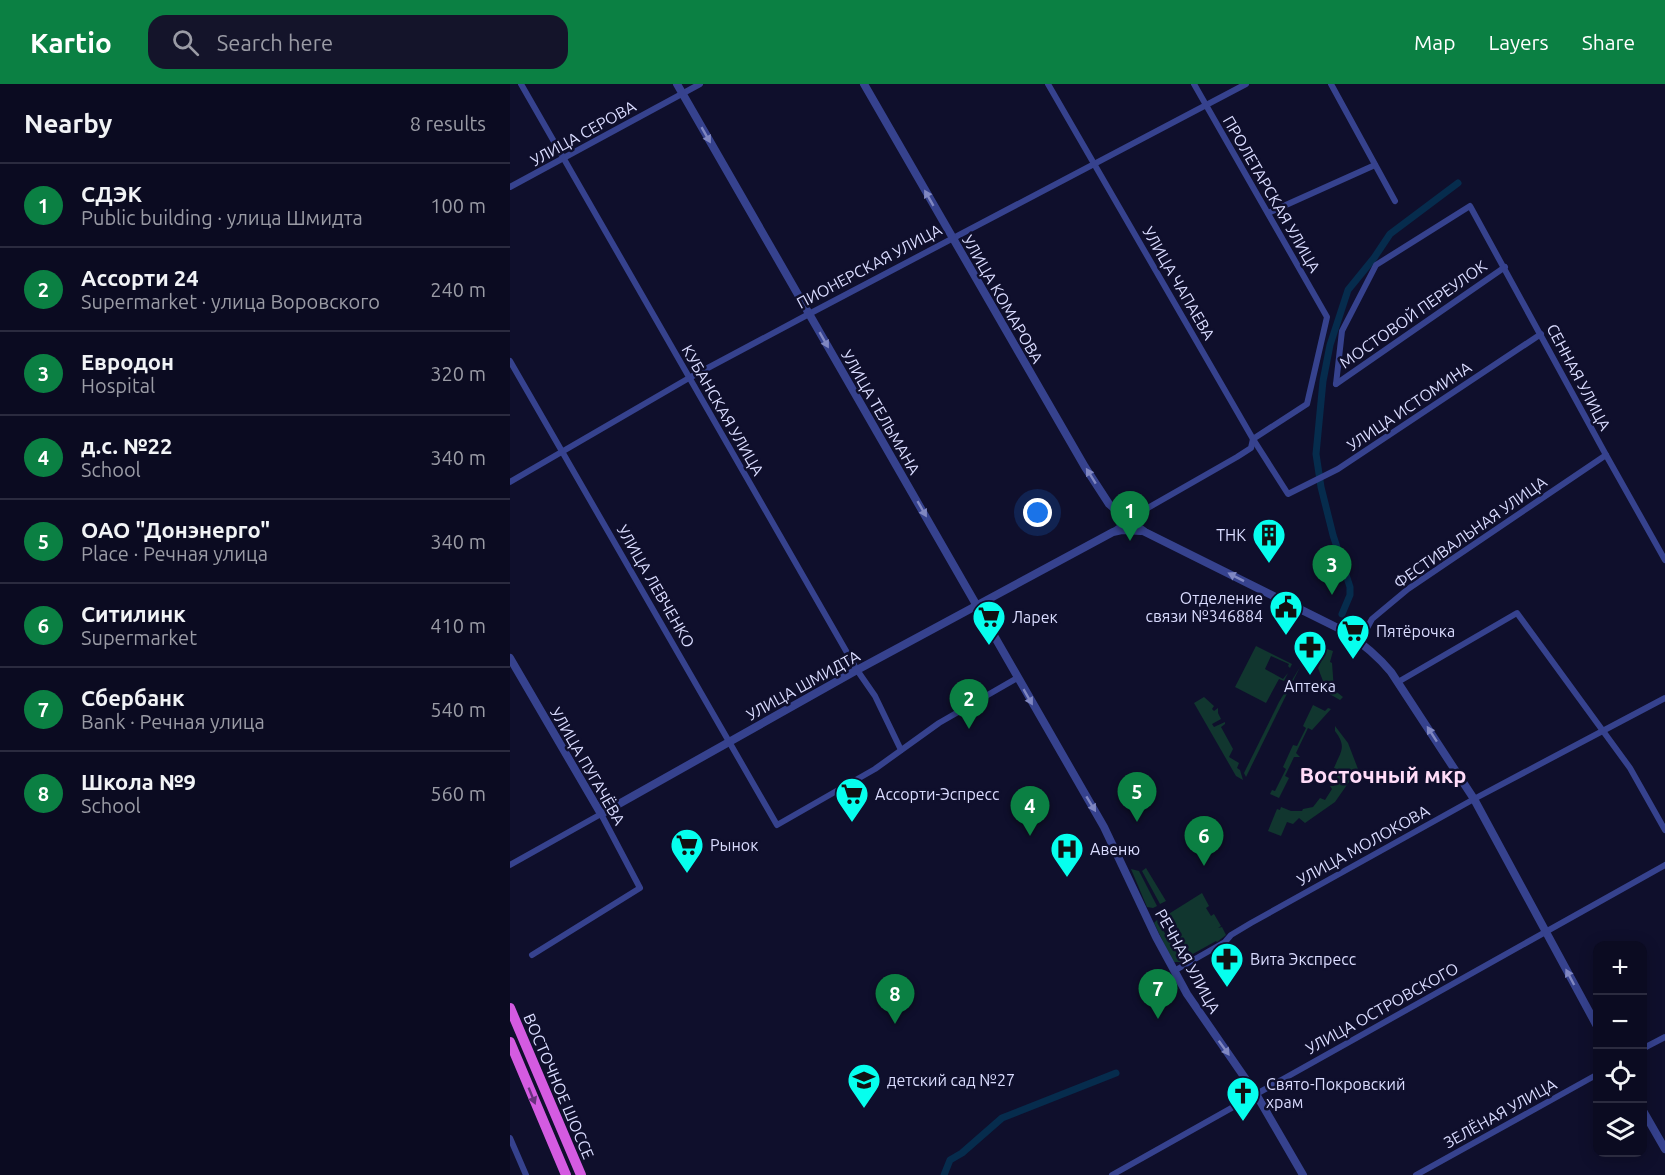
<!DOCTYPE html>
<meta charset="utf-8">
<style>
:root{--surface:#0b0b21;--page:#14142a;--text:#f1f3f6;--muted:#9a9ba5;--line:#2b2b3f;--accent:#0b8043}
body{margin:0;font-family:Ubuntu,sans-serif;background:var(--page);color:var(--text)}
.controls{position:absolute;right:18px;bottom:18px;display:grid;overflow:hidden;border-radius:12px;box-shadow:0 3px 15px #0003}
.controls button{width:54px;height:54px;display:grid;place-items:center;padding:0;border:0;border-bottom:2px solid var(--line);background:var(--surface);color:var(--text);font:30px sans-serif}
.you{position:absolute;left:528px;top:429px;width:21px;height:21px;margin:-15px;border:4px solid #fff;border-radius:50%;background:#1a73e8;box-shadow:0 0 0 9px #1a73e833}
.badge{display:grid;place-items:center;width:39px;height:39px;border-radius:50%;background:var(--accent);color:#fff;font-size:20px;font-weight:700}
.pin{position:absolute;translate:-50% -50px;filter:drop-shadow(0 2px 3px #0008)}
.pin::after{content:'';position:absolute;top:32px;width:21px;height:18px;background:inherit;clip-path:polygon(0 0,100% 0,50% 100%)}
.list{margin:0;padding:0;list-style:none}
h2{display:flex;justify-content:space-between;align-items:center;height:78px;margin:0;padding:0 24px;font-size:26px}
h2 small{font-size:20px;font-weight:400;color:var(--muted)}
.list li{display:grid;grid-template-columns:39px 1fr auto;gap:18px;align-items:center;box-sizing:border-box;height:84px;padding:0 24px;border-top:2px solid var(--line)}
.list b{display:block;font-size:22px;white-space:nowrap}
.list p{margin:0;font-size:20px;white-space:nowrap;color:var(--muted)}
.list em{font-size:20px;font-style:normal;color:var(--muted)}
.icon{flex:none;width:33px;height:33px;fill:none;stroke:currentColor;stroke-width:2;stroke-linecap:round;stroke-linejoin:round}
.map{position:relative;flex:none;width:1155px;height:1091px;overflow:hidden}
header{display:flex;align-items:center;gap:36px;box-sizing:border-box;height:84px;padding:0 30px;background:var(--accent);color:#fff}
header strong{font-size:28px}
nav{display:flex;gap:33px;margin-inline-start:auto;font-size:21px}
.search{width:420px;height:54px;background:var(--page);display:flex;align-items:center;gap:15px;box-sizing:border-box;padding:0 21px;border-radius:18px;color:var(--muted);font-size:22px}
main{display:flex}
aside{flex:1;background:var(--surface)}
.map>svg:first-child{display:block}
</style>
<header>
<strong>Kartio</strong>
<div class="search"><svg class="icon" aria-label="search" viewBox="0 0 24 24"><circle cx="10" cy="10" r="6"/><path d="M15 15l6 6"/></svg>Search here</div>
<nav><a>Map</a><a>Layers</a><a>Share</a></nav>
</header>
<main>
<aside>
<h2>Nearby<small>8 results</small></h2>
<ul class="list">
<li><span class="badge">1</span><div><b>СДЭК</b><p>Public building · улица Шмидта</p></div><em>100 m</em></li>
<li><span class="badge">2</span><div><b>Ассорти 24</b><p>Supermarket · улица Воровского</p></div><em>240 m</em></li>
<li><span class="badge">3</span><div><b>Евродон</b><p>Hospital</p></div><em>320 m</em></li>
<li><span class="badge">4</span><div><b>д.с. №22</b><p>School</p></div><em>340 m</em></li>
<li><span class="badge">5</span><div><b>ОАО &quot;Донэнерго&quot;</b><p>Place · Речная улица</p></div><em>340 m</em></li>
<li><span class="badge">6</span><div><b>Ситилинк</b><p>Supermarket</p></div><em>410 m</em></li>
<li><span class="badge">7</span><div><b>Сбербанк</b><p>Bank · Речная улица</p></div><em>540 m</em></li>
<li><span class="badge">8</span><div><b>Школа №9</b><p>School</p></div><em>560 m</em></li>
</ul>
</aside>
<div class="map">
<svg width="1155" height="1091" viewBox="0 0 1155 1091">
<rect width="100%" height="100%" fill="#0f0f2c"/>
<g fill="#11362f">
<polygon points="746,562 782,580 780,584 778,582 779,580 761,572 755,585 773,595 778,589 774,597 769,595 756,619 725,603"/>
<polygon points="817,565 823,567 820,578 822,579 824,606 833,613 830,616 809,604 813,597 808,584"/>
<polygon points="790,583 736,693 734,689 769,618"/>
<polygon points="694,613 704,622 702,625 704,627 708,624 708,629 711,635 702,640 704,643 715,638 715,640 711,643 723,665 719,673 729,679 727,684 730,686 733,696 726,692 684,619"/>
<polygon points="803,621 815,627 818,624 821,625 802,646 798,644 786,669 790,673 784,673 775,692 779,694 769,714 760,710 762,706 765,707 776,685 773,683 783,661 787,662 796,644 793,642"/>
<path d="M825 642 838 659 848 685 825 718 795 739 789 734 783 740 777 738 771 752 758 747 767 725 770 726 771 723 781 727H792L793 725 803 723 810 714 815 716 822 705 820 702H824L829 686 824 684C831 667 837 663 825 647Z"/>
<polygon points="636,784 656,817 650,820 632,787"/>
<polygon points="621,785 629,787 647,822 643,824 637,823"/>
<polygon points="692,809 699,822 696,824 701,832 704,830 711,842 708,844 712,843 716,851 707,858 706,857 681,871 657,831"/>
<polygon points="654,832 678,872 674,874 650,835"/>
<polygon points="647,836 672,878 663,878 644,839"/>
</g>
<g fill="none" stroke-linecap="round" stroke-linejoin="round">
<g stroke="#062c4d" stroke-width="7">
<polyline points="832,530 840,511 840,503 823,451 811,403 806,370 813,297 820,261 838,206 864,174 880,150 948,99"/>
<polyline points="434,1091 440,1076 452,1069 492,1034 606,989"/>
</g>
<g stroke="#36428e" stroke-width="6">
<polyline points="11,0 347,586 365,612 391,666"/>
<polyline points="538,0 743,355 778,410 828,385 1031,250"/>
<polyline points="821,0 885,117"/>
<polyline points="0,103 190,0"/>
<polyline points="758,129 865,81"/>
<polyline points="0,277 267,741 365,685 429,639 507,594"/>
<polyline points="826,300 832,247 866,181 960,122 1096,371 1155,476"/>
<polyline points="826,300 995,183"/>
<polyline points="0,398 179,294 299,230 736,0"/>
<polyline points="604,447 629,429 727,373 741,364 743,355 797,320 817,233 684,0"/>
<polyline points="850,557 862,535 898,505 1096,371"/>
<polyline points="888,598 1007,529 1120,684 1155,746"/>
<polyline points="0,781 91,730 130,804 22,871"/>
<polyline points="664,887 715,858 721,851 741,839 964,715 1155,614"/>
<polyline points="1132,965 1155,953"/>
<polyline points="0,1054 16,1091"/>
<polyline points="602,1091 1155,781"/>
<polyline points="906,1091 1088,990"/>
</g>
<g stroke="#36428e" stroke-width="8">
<polyline points="167,0 594,743 646,853 677,910 746,1010 793,1091"/>
<path d="M354 0 575 383 599 420 618 436 635 448 834 547C852 559 867 571 881 588L964 715 1088 944"/>
<polyline points="0,574 91,730 347,586 603,448 612,446 631,447"/>
<polyline points="1132,1025 1155,1065"/>
</g>
<g stroke="#d45be1" stroke-width="10">
<polyline points="0,924 71,1091"/>
<polyline points="0,958 56,1091"/>
</g>
</g>
<defs><path id="oneway-solid" d="M-6-.8H1V-3.2L6.5 0L1 3.2V.8H-6Z" transform="scale(1.5)"/></defs>
<g fill="#8087c1">
<use href="#oneway-solid" transform="translate(196 51) rotate(60)"/>
<use href="#oneway-solid" transform="translate(419 114) rotate(-120)"/>
<use href="#oneway-solid" transform="translate(314 256) rotate(60)"/>
<use href="#oneway-solid" transform="translate(581 392) rotate(-122)"/>
<use href="#oneway-solid" transform="translate(412 425) rotate(60)"/>
<use href="#oneway-solid" transform="translate(726 493) rotate(-153)"/>
<use href="#oneway-solid" transform="translate(518 613) rotate(60)"/>
<use href="#oneway-solid" transform="translate(922 650) rotate(-123)"/>
<use href="#oneway-solid" transform="translate(581 720) rotate(59)"/>
<use href="#oneway-solid" transform="translate(1060 893) rotate(-118)"/>
<use href="#oneway-solid" transform="translate(714 964) rotate(54)"/>
</g>
<use fill="#68317d" href="#oneway-solid" transform="translate(22 1012) rotate(68)"/>
<defs>
<symbol id="building-pin" viewBox="-11 -11 22 30"><path d="M0 17L-7.5 6A9.5 9.5 0 1 1 7.5 6Z" fill="#06ffee" stroke="#0f0f2c"/><path d="M-4-6H4V6H1V3H-1V6H-4ZM-2.5-4.3h1.7v1.8h-1.7ZM.8-4.3h1.7v1.8H.8ZM-2.5-1h1.7V.8h-1.7ZM.8-1h1.7V.8H.8Z" fill="#111"/></symbol>
<symbol id="civic-pin" viewBox="-11 -11 22 30"><path d="M0 17L-7.5 6A9.5 9.5 0 1 1 7.5 6Z" fill="#06ffee" stroke="#0f0f2c"/><path d="M-.6-6.5H3V-4.5H.6V-3L4-1V1h2V6H-6V1h2V-1L-.6-3ZM-1.2 2.5V6h2.4V2.5Z" fill="#111"/></symbol>
<symbol id="supermarket-pin" viewBox="-11 -11 22 30"><path d="M0 17L-7.5 6A9.5 9.5 0 1 1 7.5 6Z" fill="#06ffee" stroke="#0f0f2c"/><path d="M-6-5.5h2.5l.6 2H6L4.5 2H-2.5L-4.4-4H-6ZM-1.5 3.2a1.3 1.3 0 1 0 .1 0ZM3 3.2a1.3 1.3 0 1 0 .1 0Z" fill="#111"/></symbol>
<symbol id="pharmacy-pin" viewBox="-11 -11 22 30"><path d="M0 17L-7.5 6A9.5 9.5 0 1 1 7.5 6Z" fill="#06ffee" stroke="#0f0f2c"/><path d="M-2-6h4v4h4v4h-4v4h-4v-4h-4v-4h4Z" fill="#111"/></symbol>
<symbol id="hospital-pin" viewBox="-11 -11 22 30"><path d="M0 17L-7.5 6A9.5 9.5 0 1 1 7.5 6Z" fill="#06ffee" stroke="#0f0f2c"/><path d="M-5-5h3v3.5h4V-5h3V5h-3V1.5h-4V5h-3Z" fill="#111"/></symbol>
<symbol id="school-pin" viewBox="-11 -11 22 30"><path d="M0 17L-7.5 6A9.5 9.5 0 1 1 7.5 6Z" fill="#06ffee" stroke="#0f0f2c"/><path d="M0-5L7-2L0 1L-7-2ZM-4 1L0 2.5L4 1V4Q0 6-4 4Z" fill="#111"/></symbol>
<symbol id="church-pin" viewBox="-11 -11 22 30"><path d="M0 17L-7.5 6A9.5 9.5 0 1 1 7.5 6Z" fill="#06ffee" stroke="#0f0f2c"/><path d="M-1.2-6h2.4v3.5h3.3v2.4h-3.3V6h-2.4V-.1h-3.3v-2.4h3.3Z" fill="#111"/></symbol>
</defs>
<g fill-rule="evenodd">
<use href="#building-pin" x="740" y="432" width="38" height="52"/>
<use href="#civic-pin" x="757" y="504" width="38" height="52"/>
<use href="#supermarket-pin" x="460" y="514" width="38" height="52"/>
<use href="#supermarket-pin" x="824" y="528" width="38" height="52"/>
<use href="#pharmacy-pin" x="781" y="544" width="38" height="52"/>
<use href="#supermarket-pin" x="323" y="691" width="38" height="52"/>
<use href="#supermarket-pin" x="158" y="742" width="38" height="52"/>
<use href="#hospital-pin" x="538" y="746" width="38" height="52"/>
<use href="#pharmacy-pin" x="698" y="856" width="38" height="52"/>
<use href="#school-pin" x="335" y="977" width="38" height="52"/>
<use href="#church-pin" x="714" y="990" width="38" height="52"/>
</g>
<g text-anchor="middle" stroke-width="5" stroke-linejoin="round" paint-order="stroke">
<g font-size="16" fill="#dadcff" stroke="#0f0f2c">
<text transform="translate(73 49) rotate(-29)" y="6">УЛИЦА СЕРОВА</text>
<text transform="translate(762 110) rotate(60)" y="6">ПРОЛЕТАРСКАЯ УЛИЦА</text>
<text transform="translate(359 182) rotate(-28)" y="6">ПИОНЕРСКАЯ УЛИЦА</text>
<text transform="translate(669 199) rotate(60)" y="6">УЛИЦА ЧАПАЕВА</text>
<text transform="translate(493 215) rotate(60)" y="6">УЛИЦА КОМАРОВА</text>
<text transform="translate(903 230) rotate(-35)" y="6">МОСТОВОЙ ПЕРЕУЛОК</text>
<text transform="translate(1069 293) rotate(62)" y="6">СЕННАЯ УЛИЦА</text>
<text transform="translate(899 322) rotate(-34)" y="6">УЛИЦА ИСТОМИНА</text>
<text transform="translate(213 326) rotate(60)" y="6">КУБАНСКАЯ УЛИЦА</text>
<text transform="translate(371 328) rotate(60)" y="6">УЛИЦА ТЕЛЬМАНА</text>
<text transform="translate(960 448) rotate(-35)" y="6">ФЕСТИВАЛЬНАЯ УЛИЦА</text>
<text transform="translate(146 502) rotate(60)" y="6">УЛИЦА ЛЕВЧЕНКО</text>
<text transform="translate(293 601) rotate(-29)" y="6">УЛИЦА ШМИДТА</text>
<text transform="translate(78 682) rotate(60)" y="6">УЛИЦА ПУГАЧЁВА</text>
<text transform="translate(853 761) rotate(-29)" y="6">УЛИЦА МОЛОКОВА</text>
<text transform="translate(678 877) rotate(61)" y="6">РЕЧНАЯ УЛИЦА</text>
<text transform="translate(872 924) rotate(-29)" y="6">УЛИЦА ОСТРОВСКОГО</text>
<text transform="translate(49 1002) rotate(67)" y="6">ВОСТОЧНОЕ ШОССЕ</text>
<text transform="translate(990 1029) rotate(-29)" y="6">ЗЕЛЁНАЯ УЛИЦА</text>
</g>
<g font-size="16" fill="#dadcff" stroke="#0f0f2c" text-anchor="start">
<text x="736" y="457" text-anchor="end">ТНК</text>
<text x="753" y="520" text-anchor="end">Отделение<tspan x="753" dy="18">связи №346884</tspan></text>
<text x="502" y="539">Ларек</text>
<text x="866" y="553">Пятёрочка</text>
<text x="800" y="608" text-anchor="middle">Аптека</text>
<text x="365" y="716">Ассорти-Эспресс</text>
<text x="200" y="767">Рынок</text>
<text x="580" y="771">Авеню</text>
<text x="740" y="881">Вита Экспресс</text>
<text x="377" y="1002">детский сад №27</text>
<text x="756" y="1006">Свято-Покровский<tspan x="756" dy="18">храм</tspan></text>
</g>
<g font-size="22" font-weight="bold" fill="#ffdcf8" stroke="#0f0f2c">
<text x="873" y="699">Восточный мкр</text>
</g>
</g>
</svg>
<div class="controls">
<button>+</button>
<button>−</button>
<button><svg class="icon" aria-label="locate" viewBox="0 0 24 24"><circle cx="12" cy="12" r="6"/><path d="M12 2v4M12 18v4M2 12h4M18 12h4"/></svg></button>
<button><svg class="icon" aria-label="layers" viewBox="0 0 24 24"><path d="M12 4l9 5-9 5-9-5zM3 14l9 5 9-5"/></svg></button>
</div>
<div class="you"></div>
<div class="pin badge" style="left:620px;top:457px">1</div>
<div class="pin badge" style="left:459px;top:645px">2</div>
<div class="pin badge" style="left:822px;top:511px">3</div>
<div class="pin badge" style="left:520px;top:752px">4</div>
<div class="pin badge" style="left:627px;top:738px">5</div>
<div class="pin badge" style="left:694px;top:782px">6</div>
<div class="pin badge" style="left:648px;top:935px">7</div>
<div class="pin badge" style="left:385px;top:940px">8</div>
</div>
</main>
